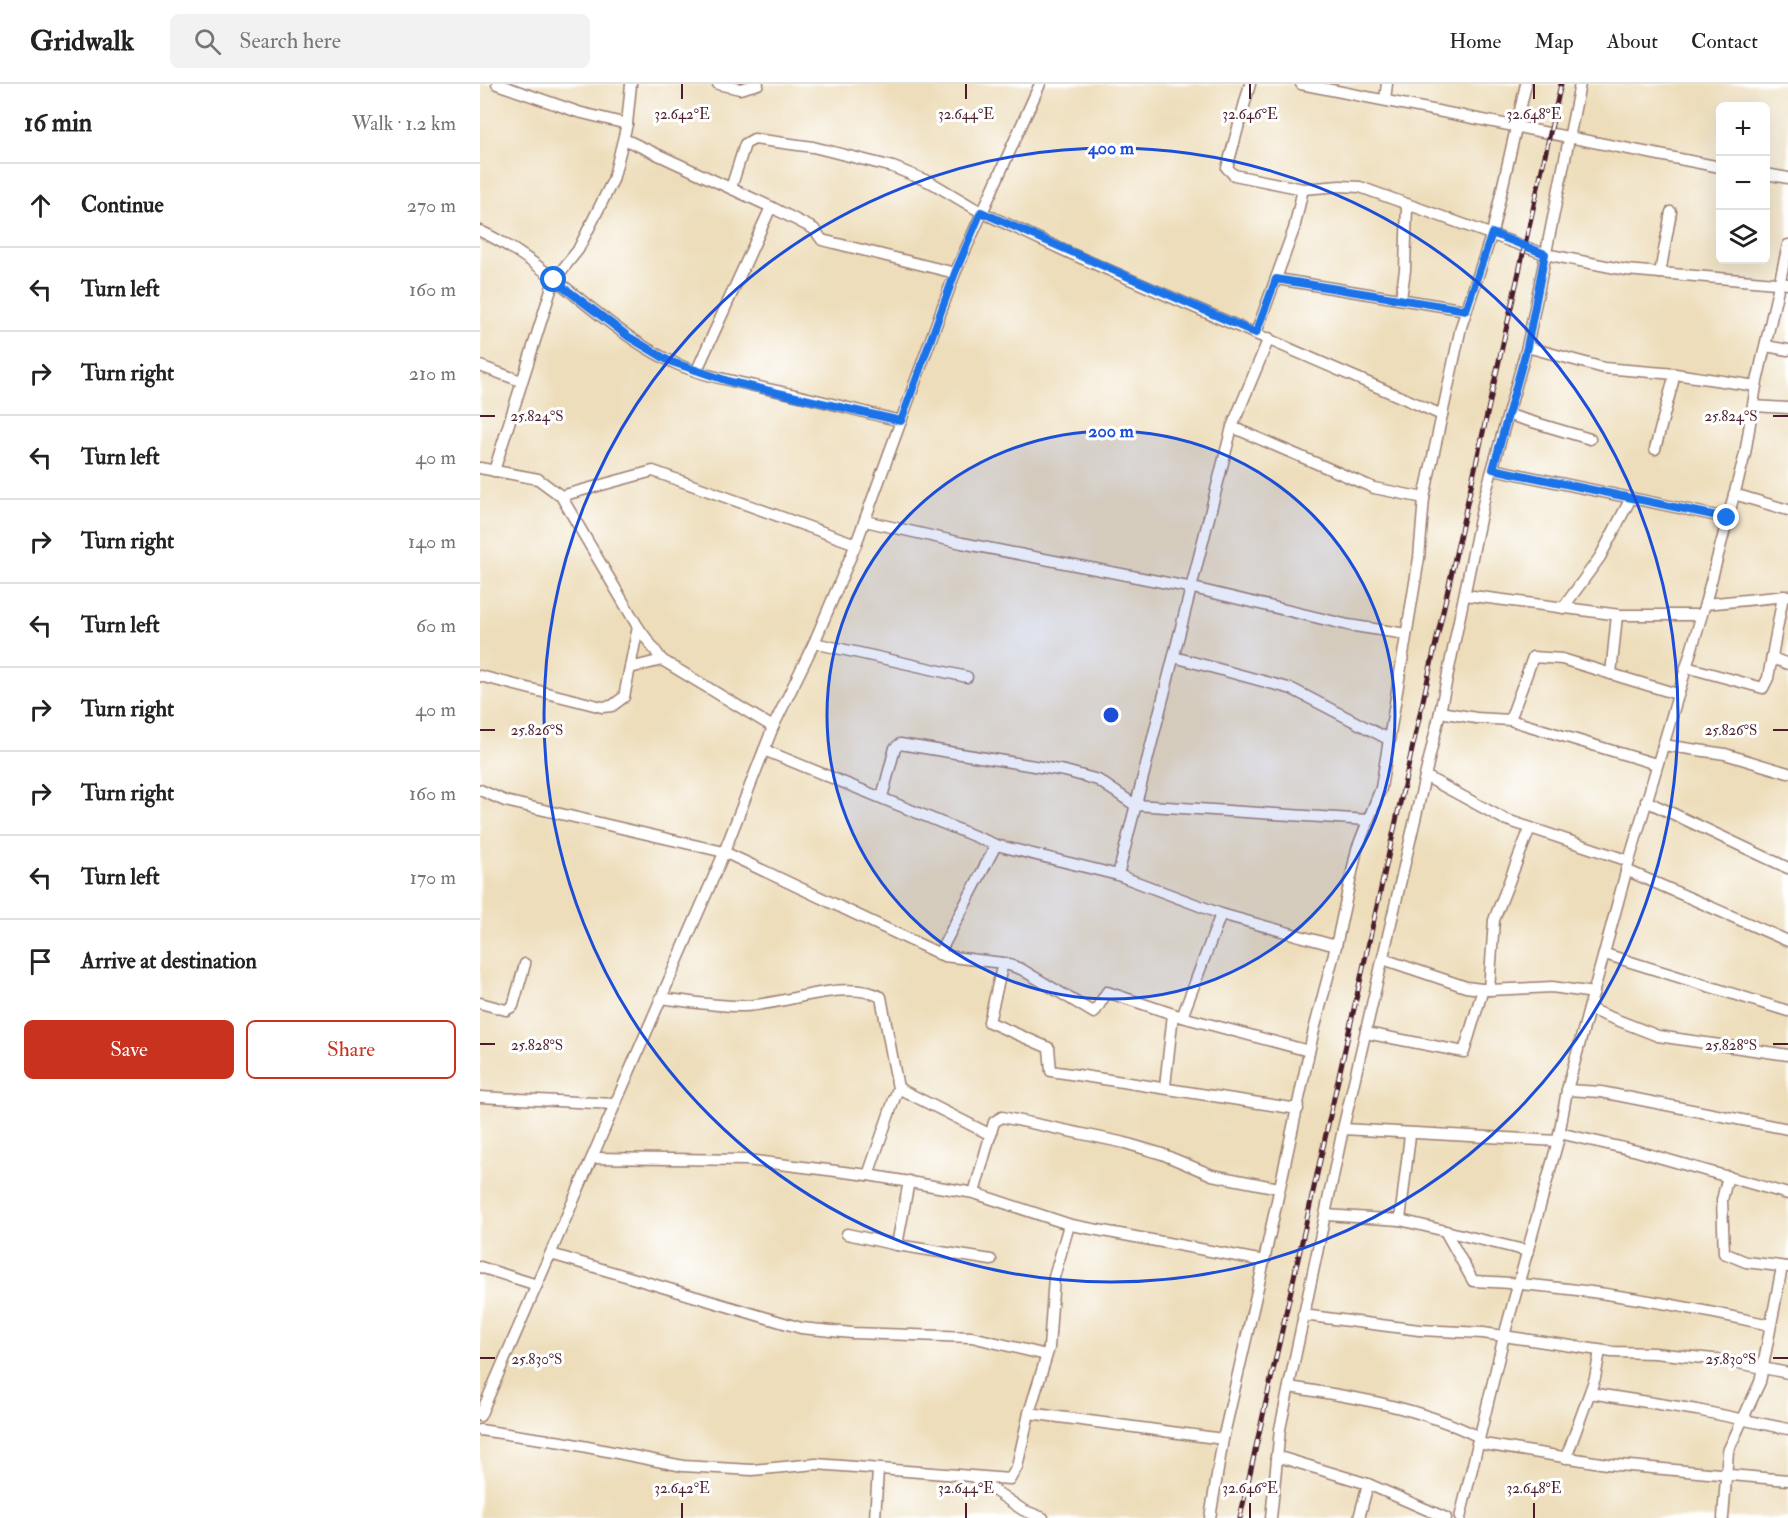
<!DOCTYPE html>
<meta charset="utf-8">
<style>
:root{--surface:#fff;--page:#f2f2f2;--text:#222;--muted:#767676;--line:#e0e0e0;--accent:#c8321e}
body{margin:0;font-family:"IM FELL Double Pica",serif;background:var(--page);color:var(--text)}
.controls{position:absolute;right:18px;top:18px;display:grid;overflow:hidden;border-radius:9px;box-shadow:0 6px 24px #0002}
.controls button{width:54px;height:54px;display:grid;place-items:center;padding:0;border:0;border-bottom:2px solid var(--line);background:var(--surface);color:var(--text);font:30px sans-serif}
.stop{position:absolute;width:18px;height:18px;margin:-14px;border:4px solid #1a73e8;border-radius:50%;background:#fff}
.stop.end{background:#1a73e8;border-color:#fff;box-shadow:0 2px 6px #0008}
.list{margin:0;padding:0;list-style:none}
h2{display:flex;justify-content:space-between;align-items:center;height:78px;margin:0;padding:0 24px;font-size:26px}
h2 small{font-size:20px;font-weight:400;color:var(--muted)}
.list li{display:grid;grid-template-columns:39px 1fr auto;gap:18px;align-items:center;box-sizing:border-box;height:84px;padding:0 24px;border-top:2px solid var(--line)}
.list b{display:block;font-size:22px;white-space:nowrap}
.list em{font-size:20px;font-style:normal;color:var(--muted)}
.actions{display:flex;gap:12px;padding:18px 24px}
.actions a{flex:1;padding:14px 0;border:2px solid var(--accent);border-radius:9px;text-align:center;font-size:21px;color:var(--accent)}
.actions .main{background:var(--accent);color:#fff}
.icon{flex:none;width:33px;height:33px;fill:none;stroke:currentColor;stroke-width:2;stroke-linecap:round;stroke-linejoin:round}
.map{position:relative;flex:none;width:1308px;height:1434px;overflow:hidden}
header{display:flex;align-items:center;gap:36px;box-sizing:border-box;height:84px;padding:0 30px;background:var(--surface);border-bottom:2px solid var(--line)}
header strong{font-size:28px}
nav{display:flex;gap:33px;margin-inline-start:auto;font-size:21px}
.search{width:420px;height:54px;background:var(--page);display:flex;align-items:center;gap:15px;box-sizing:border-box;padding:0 21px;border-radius:9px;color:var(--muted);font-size:22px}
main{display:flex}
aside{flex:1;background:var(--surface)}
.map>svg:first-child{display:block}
</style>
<header>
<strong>Gridwalk</strong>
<div class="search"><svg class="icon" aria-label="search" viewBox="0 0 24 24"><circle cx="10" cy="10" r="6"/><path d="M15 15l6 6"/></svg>Search here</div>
<nav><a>Home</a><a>Map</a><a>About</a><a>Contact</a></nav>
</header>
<main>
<aside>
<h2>16 min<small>Walk · 1.2 km</small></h2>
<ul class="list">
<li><svg class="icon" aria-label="ahead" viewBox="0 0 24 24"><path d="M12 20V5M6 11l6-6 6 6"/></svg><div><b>Continue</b></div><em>270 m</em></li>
<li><svg class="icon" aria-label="left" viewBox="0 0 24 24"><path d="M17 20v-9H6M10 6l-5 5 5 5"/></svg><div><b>Turn left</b></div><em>160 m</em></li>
<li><svg class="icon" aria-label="right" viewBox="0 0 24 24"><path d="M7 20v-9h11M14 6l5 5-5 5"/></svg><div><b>Turn right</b></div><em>210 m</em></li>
<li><svg class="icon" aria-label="left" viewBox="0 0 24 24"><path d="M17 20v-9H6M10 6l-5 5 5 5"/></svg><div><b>Turn left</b></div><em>40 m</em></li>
<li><svg class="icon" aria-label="right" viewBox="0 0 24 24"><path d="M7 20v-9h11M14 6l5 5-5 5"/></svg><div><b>Turn right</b></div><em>140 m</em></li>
<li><svg class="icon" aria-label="left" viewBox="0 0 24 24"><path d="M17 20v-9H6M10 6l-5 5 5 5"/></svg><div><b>Turn left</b></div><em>60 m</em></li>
<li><svg class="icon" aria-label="right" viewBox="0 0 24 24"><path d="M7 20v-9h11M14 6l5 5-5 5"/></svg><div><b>Turn right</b></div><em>40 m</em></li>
<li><svg class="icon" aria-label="right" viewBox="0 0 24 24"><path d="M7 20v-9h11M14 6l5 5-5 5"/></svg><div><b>Turn right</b></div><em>160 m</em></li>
<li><svg class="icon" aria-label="left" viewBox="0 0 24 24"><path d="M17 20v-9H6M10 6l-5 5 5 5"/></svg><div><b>Turn left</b></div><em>170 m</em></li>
<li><svg class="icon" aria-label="arrive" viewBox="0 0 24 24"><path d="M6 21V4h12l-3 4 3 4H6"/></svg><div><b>Arrive at destination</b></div></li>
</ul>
<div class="actions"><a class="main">Save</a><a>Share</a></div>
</aside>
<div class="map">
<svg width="1308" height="1434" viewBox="0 0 1308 1434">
<rect width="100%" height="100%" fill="#fff"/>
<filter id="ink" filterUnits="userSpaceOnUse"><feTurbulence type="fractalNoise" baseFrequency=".0167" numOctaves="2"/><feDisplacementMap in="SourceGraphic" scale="12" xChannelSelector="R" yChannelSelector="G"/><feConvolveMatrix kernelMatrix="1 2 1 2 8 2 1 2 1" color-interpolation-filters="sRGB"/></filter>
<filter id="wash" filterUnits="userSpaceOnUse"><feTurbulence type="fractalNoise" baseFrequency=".008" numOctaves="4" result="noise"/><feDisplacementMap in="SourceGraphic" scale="24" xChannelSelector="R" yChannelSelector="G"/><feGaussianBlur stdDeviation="1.35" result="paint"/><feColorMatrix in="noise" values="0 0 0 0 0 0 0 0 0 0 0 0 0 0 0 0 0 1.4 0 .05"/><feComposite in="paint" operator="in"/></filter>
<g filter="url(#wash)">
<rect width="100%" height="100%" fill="#edddba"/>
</g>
<g filter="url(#ink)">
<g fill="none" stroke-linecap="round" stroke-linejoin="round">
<defs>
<g id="minor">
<polyline points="17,0 98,28 147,40"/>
<polyline points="238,0 260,5 278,0"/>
<polyline points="770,0 747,84 754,91 823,105 860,102 880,103 1065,170 1146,186 1308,200"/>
<polyline points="821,0 1240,83"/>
<polyline points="905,15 907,0"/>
<polyline points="144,55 291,123 217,286"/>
<polyline points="1286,90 1308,94"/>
<polyline points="251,104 265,60 274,55 333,63 413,83 452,99 501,128 594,171 962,331"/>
<polyline points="291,123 334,145 342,156 475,189"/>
<path d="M0 147C68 178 120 242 188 276 220 292 258 298 293 306 336 315 378 327 421 337"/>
<polyline points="1180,189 1191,128"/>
<polyline points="797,195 986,226"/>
<polyline points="921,214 925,186 927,121"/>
<polyline points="776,249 814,145 823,105"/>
<polyline points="1286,262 1308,266"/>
<polyline points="1047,263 1124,284 1195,290 1276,302"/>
<polyline points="0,282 41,297"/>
<polyline points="1273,322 1308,324"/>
<polyline points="1029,331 1110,355"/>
<polyline points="752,343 894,404 944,414"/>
<polyline points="1175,365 1195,290"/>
<polyline points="0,384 58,395 81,412 158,543 182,576 293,643"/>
<polyline points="1013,385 1247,434"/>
<polyline points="14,387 74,196 98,166 133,96 147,40 151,0"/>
<polyline points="1254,410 1308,426"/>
<polyline points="81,412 173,387 376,460"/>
<polyline points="385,437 482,459 713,504 868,541 926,550"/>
<polyline points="985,511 1140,531 1221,531"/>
<polyline points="1225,520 1308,512"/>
<polyline points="1083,524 1120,473 1151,414"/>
<polyline points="334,559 487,593"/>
<polyline points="694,573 812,605 910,656"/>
<polyline points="1292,574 1308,580"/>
<polyline points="1206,583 1283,604 1288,594 1303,512"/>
<polyline points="150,584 182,576"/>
<polyline points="1131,590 1137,531"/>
<polyline points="0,592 122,623 132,622 144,613 158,543"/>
<polyline points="960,628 996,634 1030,636 1176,680"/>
<polyline points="1030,636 1053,573 1082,575 1197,610"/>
<polyline points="1183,661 1245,670 1308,689"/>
<polyline points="284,666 516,761 638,791 741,830 856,862"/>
<polyline points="945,692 1024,735 1149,777"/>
<polyline points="0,706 25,717 244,768 464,872 523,879 541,885 614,929 627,908 702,933 829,967"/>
<polyline points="402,713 415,664 420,660 585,687 618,696 655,721 888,736"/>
<polyline points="1166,717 1308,784"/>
<polyline points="1146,786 1308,857"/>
<polyline points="638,791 752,343 789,254"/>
<polyline points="459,870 516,761"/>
<polyline points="1125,870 1308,927"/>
<polyline points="903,875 986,903 1009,906 1072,903 1114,909"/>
<polyline points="523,879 509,938 569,964 571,987 818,1025"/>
<polyline points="1009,906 1014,836 1050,744"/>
<path d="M180 914C207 917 236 923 264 922 304 921 365 894 401 913L418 1004 388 1091"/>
<polyline points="0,919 26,926 33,922 45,880"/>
<polyline points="1109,925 1178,952 1308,971"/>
<polyline points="702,933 741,830"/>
<polyline points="886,949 984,968 1003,905"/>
<polyline points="685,1002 693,930"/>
<polyline points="418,1004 511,1051"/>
<polyline points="1087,1006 1121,1008 1308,1045"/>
<polyline points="0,1013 134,1020"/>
<polyline points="863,1045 1078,1057"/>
<polyline points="1079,1049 1157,1067 1308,1110"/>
<polyline points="112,1074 267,1076 388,1091 494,1109 591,1141 784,1177"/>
<polyline points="1248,1092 1242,1116 1244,1169 1266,1178 1308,1183"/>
<polyline points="494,1109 514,1038 522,1033 645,1059 682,1070 732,1091 799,1104"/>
<polyline points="846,1131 920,1136 1048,1167"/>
<polyline points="920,1136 930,1051"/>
<path d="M965 1147 993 1197C1093 1201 1193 1219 1290 1241"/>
<polyline points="367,1150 417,1161 511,1176"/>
<polyline points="417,1161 429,1097"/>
<polyline points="71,1170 321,1244 372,1249 492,1253 566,1271"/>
<polyline points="0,1183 57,1201"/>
<polyline points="823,1231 939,1246 1003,1249 1132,1268 1174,1269 1243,1276 1308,1289"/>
<path d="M809 1303C874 1313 939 1323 999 1353"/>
<polyline points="1110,1309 1217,1326 1308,1345"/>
<polyline points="549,1329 743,1355"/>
<polyline points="0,1332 241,776 293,643 334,559 376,460 475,189 560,0"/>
<polyline points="0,1346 82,1358 203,1382 272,1386 336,1380 530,1395 537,1383 549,1329 569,1264 574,1193 589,1141"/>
<polyline points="997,1359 1127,1380 1308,1396"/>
<polyline points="796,1372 888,1400 966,1434"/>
<polyline points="1086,1374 1115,1294 1120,1267"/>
<polyline points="496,1394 543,1426 563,1434"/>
<polyline points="395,1434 398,1386"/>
<polyline points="730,1434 743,1355 784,1177 833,950 856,862 877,765 901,704 939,474 944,414 981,243 1012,149 1046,0"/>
<polyline points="791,1434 800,1345 863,1045 960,628 1005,411 1047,263 1100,0"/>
<polyline points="879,1434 888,1400"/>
<polyline points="980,1434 1024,1252 1078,1057 1087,1006 1149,777 1225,520 1265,370 1276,302 1308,161"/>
<polyline points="1243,1434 1248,1367 1280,1298 1302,1183"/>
</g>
</defs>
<use href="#minor" stroke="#9c7e72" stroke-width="13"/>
<use href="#minor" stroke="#fff" stroke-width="10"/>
<defs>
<polyline id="rail" points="760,1434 1081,0"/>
</defs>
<use href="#rail" stroke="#4a1f2b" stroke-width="5"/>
<use href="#rail" stroke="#fff" stroke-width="3" stroke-dasharray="9" stroke-linecap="butt"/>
</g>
</g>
<g fill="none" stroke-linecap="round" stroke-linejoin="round" filter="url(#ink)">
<polyline stroke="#1a73e8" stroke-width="8" points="74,196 149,253 189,277 251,298 421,337 475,189 501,128 776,249 796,195 986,226 1012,149 1065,170 1047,263 1013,385 1247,434"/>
</g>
<path fill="none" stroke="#4a1f2b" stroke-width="2" d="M202 0V15M486 0V15M770 0V15M1054 0V15M0 332H15M1293 332H1308M0 646H15M1293 646H1308M0 960H15M1293 960H1308M0 1274H15M1293 1274H1308M202 1419V1434M486 1419V1434M770 1419V1434M1054 1419V1434"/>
<circle cx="631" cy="631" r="284" fill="#1d4ed8" fill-opacity=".12"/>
<g fill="none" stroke="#1d4ed8" stroke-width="3">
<circle cx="631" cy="631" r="284"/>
<circle cx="631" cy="631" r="567"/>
</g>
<g font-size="15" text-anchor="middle" fill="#4a1f2b" stroke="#fff" stroke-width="6" stroke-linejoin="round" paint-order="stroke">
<text x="202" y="35">32.642°E</text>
<text x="486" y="35">32.644°E</text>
<text x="770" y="35">32.646°E</text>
<text x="1054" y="35">32.648°E</text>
<text x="57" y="337">25.824°S</text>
<text x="1251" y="337">25.824°S</text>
<text x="57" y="651">25.826°S</text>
<text x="1251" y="651">25.826°S</text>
<text x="57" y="966">25.828°S</text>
<text x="1251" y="966">25.828°S</text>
<text x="57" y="1280">25.830°S</text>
<text x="1251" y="1280">25.830°S</text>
<text x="202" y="1409">32.642°E</text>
<text x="486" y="1409">32.644°E</text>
<text x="770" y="1409">32.646°E</text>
<text x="1054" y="1409">32.648°E</text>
</g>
<circle cx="631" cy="631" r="9" fill="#1d4ed8" stroke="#fff" stroke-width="3"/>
<g font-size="18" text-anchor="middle" font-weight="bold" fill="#1d4ed8" stroke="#fff" stroke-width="6" stroke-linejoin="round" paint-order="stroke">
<text x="631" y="70">400 m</text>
<text x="631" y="353">200 m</text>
</g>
</svg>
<div class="controls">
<button>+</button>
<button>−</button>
<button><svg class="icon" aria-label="layers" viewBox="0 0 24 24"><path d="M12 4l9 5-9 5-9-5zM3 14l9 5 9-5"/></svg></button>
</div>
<div class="stop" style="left:74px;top:196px"></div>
<div class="stop end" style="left:1247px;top:434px"></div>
</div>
</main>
